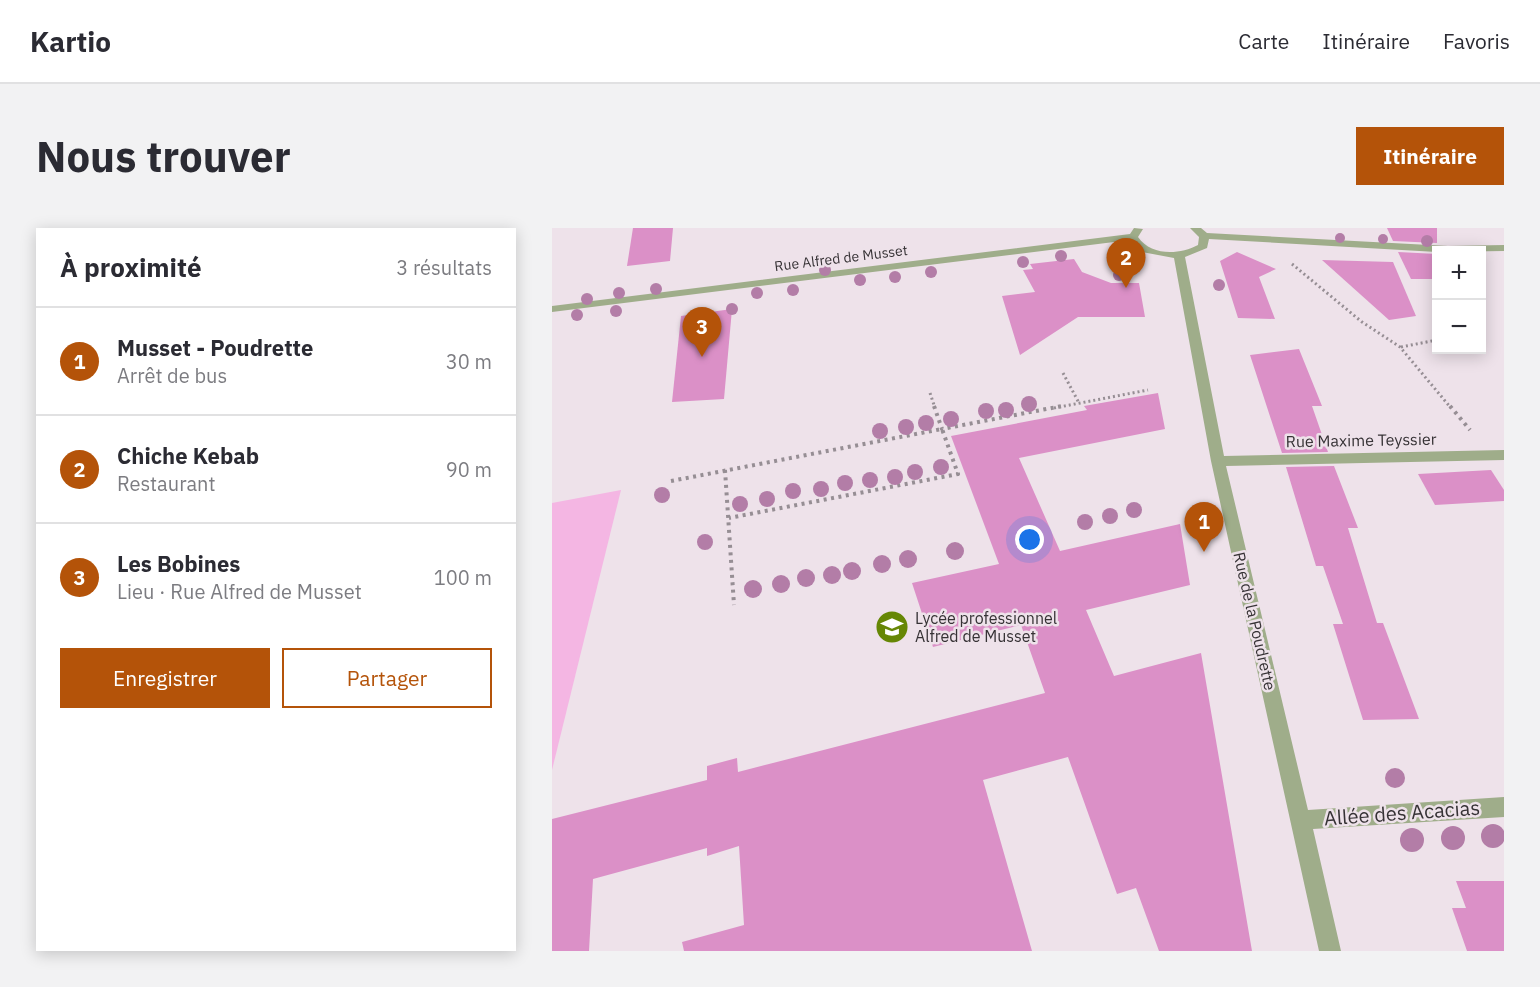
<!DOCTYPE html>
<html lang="fr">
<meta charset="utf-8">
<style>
:root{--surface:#fff;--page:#f2f2f3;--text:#2b2b33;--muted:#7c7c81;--line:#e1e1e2;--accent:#b45309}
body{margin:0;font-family:"IBM Plex Sans",sans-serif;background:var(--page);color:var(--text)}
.controls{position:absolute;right:18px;top:18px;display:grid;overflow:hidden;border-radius:0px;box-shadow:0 3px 15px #0003}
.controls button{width:54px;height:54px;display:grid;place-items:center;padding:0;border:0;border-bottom:2px solid var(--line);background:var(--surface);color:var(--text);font:30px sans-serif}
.you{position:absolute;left:478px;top:312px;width:21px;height:21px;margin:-15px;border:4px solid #fff;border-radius:50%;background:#1a73e8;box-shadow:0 0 0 9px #1a73e833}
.badge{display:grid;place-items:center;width:39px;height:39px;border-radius:50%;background:var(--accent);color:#fff;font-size:20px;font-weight:700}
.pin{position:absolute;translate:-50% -50px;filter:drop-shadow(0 2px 3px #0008)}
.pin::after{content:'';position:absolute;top:32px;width:21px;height:18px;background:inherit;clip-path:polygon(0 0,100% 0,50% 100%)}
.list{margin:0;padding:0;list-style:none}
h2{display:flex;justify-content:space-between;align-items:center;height:78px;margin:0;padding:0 24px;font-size:26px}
h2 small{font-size:20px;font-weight:400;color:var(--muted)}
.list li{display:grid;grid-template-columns:39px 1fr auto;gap:18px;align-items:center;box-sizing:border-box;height:108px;padding:0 24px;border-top:2px solid var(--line)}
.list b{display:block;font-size:22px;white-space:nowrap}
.list p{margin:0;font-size:20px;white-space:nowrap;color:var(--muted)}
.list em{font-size:20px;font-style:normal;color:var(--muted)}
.actions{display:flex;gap:12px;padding:18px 24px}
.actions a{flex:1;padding:14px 0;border:2px solid var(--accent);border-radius:0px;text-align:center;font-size:21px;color:var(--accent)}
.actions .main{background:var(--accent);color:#fff}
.map{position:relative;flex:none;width:952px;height:723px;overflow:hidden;border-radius:0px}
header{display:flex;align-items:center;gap:36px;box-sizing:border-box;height:84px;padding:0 30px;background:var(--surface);border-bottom:2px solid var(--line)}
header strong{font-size:28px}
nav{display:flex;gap:33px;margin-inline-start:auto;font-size:21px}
.intro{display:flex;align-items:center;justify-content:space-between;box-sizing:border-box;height:144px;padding:0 36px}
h1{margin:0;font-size:42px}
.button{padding:15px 27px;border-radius:0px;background:var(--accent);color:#fff;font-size:21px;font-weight:700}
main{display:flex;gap:36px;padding:0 36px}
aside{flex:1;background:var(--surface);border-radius:0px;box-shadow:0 3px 15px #0003}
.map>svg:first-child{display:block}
</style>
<header>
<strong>Kartio</strong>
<nav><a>Carte</a><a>Itinéraire</a><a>Favoris</a></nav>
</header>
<div class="intro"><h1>Nous trouver</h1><a class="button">Itinéraire</a></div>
<main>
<aside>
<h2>À proximité<small>3 résultats</small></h2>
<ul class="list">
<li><span class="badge">1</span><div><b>Musset - Poudrette</b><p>Arrêt de bus</p></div><em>30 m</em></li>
<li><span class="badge">2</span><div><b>Chiche Kebab</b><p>Restaurant</p></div><em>90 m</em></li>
<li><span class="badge">3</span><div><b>Les Bobines</b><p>Lieu · Rue Alfred de Musset</p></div><em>100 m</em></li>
</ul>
<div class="actions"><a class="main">Enregistrer</a><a>Partager</a></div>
</aside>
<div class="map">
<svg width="952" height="723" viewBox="0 0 952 723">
<rect width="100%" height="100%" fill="#eee2ea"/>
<polygon fill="#f4b6e3" points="69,262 0,542 0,275"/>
<g fill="#db90c7">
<polygon points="81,0 121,0 118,33 75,38"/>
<polygon points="835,0 885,0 885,15 841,13"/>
<polygon points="685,24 724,41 707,49 723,91 686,90 668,33"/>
<polygon points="846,24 885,26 885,51 859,51"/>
<polygon points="522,31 530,44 559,55 587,55 593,89 526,89 468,127 450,68 483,64 471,42 481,41 478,36"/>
<polygon points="770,32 841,34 864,88 837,92"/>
<polygon points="180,81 172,171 120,174 129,88"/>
<polygon points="747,121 770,178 760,178 776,224 730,225 698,127"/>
<polygon points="606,165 613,201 467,230 508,323 628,296 638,357 534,382 562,448 649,425 700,723 607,723 584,660 565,666 516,529 431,552 480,723 132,723 130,714 192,697 187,618 155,628 155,620 41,651 37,723 0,723 0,591 155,552 155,538 185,530 186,544 493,465 469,397 381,419 360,355 447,336 399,208 535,182 532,178"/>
<polygon points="782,238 806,300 796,300 825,395 831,395 867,491 811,492 781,396 791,396 771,338 764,338 734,239"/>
<polygon points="939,242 952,262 952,273 883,277 866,246"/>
<polygon points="904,653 952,653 952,723 915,723 900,680 914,680"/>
</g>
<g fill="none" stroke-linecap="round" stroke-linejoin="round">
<g stroke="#968e94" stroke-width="3" stroke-dasharray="2 3" stroke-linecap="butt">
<polyline points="740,36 810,94 848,119 899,180"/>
<polyline points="849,119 885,112"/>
<polyline points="511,145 527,175"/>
<polyline points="378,165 383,180"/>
<polyline points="502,180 596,162"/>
</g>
<g stroke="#968e94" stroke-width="4" stroke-dasharray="3 4.5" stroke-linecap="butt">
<polyline points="382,178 390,201 510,178"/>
<polyline points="898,178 918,202"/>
<polyline points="173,242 182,377"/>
<polyline points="119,253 390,201 406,246 177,290"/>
</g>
<path fill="#9fad8a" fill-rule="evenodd" d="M582 0 591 1 586 9C599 28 627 27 646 17L647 9 638 0H649L655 5 896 18 952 17V23L885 24 657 11 655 20 633 29 672 228 952 222V232L674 238 756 582 952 569V589L761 601 789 723H767L659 233 622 30 590 24 578 12 0 84V78L578 6Z"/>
</g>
<g fill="#b37da7">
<circle cx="788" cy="10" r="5"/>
<circle cx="831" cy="11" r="5"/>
<circle cx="875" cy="13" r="6"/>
<circle cx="509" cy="28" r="6"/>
<circle cx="471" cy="34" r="6"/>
<circle cx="273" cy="42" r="6"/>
<circle cx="379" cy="44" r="6"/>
<circle cx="567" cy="47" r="6"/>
<circle cx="343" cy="49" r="6"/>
<circle cx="308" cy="52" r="6"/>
<circle cx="667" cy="57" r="6"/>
<circle cx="104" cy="61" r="6"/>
<circle cx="241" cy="62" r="6"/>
<circle cx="67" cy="65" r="6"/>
<circle cx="205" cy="65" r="6"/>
<circle cx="35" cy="71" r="6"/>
<circle cx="180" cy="81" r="6"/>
<circle cx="64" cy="83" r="6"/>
<circle cx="25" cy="87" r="6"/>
<circle cx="477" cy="176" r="8"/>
<circle cx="454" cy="182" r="8"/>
<circle cx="434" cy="183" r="8"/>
<circle cx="399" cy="191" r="8"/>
<circle cx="374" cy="195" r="8"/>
<circle cx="354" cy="199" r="8"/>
<circle cx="328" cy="203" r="8"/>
<circle cx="389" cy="239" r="8"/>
<circle cx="363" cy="244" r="8"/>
<circle cx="343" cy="249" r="8"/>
<circle cx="318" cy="252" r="8"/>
<circle cx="293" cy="255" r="8"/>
<circle cx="269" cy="261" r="8"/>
<circle cx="241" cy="263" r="8"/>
<circle cx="110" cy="267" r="8"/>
<circle cx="215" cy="271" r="8"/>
<circle cx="188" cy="276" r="8"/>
<circle cx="582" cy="282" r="8"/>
<circle cx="558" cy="288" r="8"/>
<circle cx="533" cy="294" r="8"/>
<circle cx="153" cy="314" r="8"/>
<circle cx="403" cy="323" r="9"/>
<circle cx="356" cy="331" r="9"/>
<circle cx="330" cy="336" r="9"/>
<circle cx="300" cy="343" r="9"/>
<circle cx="280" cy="347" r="9"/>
<circle cx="254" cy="350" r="9"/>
<circle cx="229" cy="356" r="9"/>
<circle cx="201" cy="361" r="9"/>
<circle cx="843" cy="550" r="10"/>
<circle cx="941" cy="608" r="12"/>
<circle cx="901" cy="610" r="12"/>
<circle cx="860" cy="612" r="12"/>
</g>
<defs>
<symbol id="school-disc" viewBox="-11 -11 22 22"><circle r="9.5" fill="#668705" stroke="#eee2ea"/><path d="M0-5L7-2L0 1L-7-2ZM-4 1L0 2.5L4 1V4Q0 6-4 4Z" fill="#fff"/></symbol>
</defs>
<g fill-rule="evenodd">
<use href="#school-disc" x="321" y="380" width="38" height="38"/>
</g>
<g text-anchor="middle" stroke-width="5" stroke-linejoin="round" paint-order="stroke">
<g font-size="14" fill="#363235" stroke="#eee2ea">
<text transform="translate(289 30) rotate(-7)" y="5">Rue Alfred de Musset</text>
</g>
<g font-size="16" fill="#363235" stroke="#eee2ea">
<text transform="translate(809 212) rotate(-1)" y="6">Rue Maxime Teyssier</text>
<text transform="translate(703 393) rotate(77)" y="6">Rue de la Poudrette</text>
</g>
<g font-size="16" fill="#363235" stroke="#eee2ea" text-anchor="start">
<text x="363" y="396">Lycée professionnel<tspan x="363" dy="18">Alfred de Musset</tspan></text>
</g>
<g font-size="20" fill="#363235" stroke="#eee2ea">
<text transform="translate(850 585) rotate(-4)" y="7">Allée des Acacias</text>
</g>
</g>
</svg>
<div class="controls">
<button>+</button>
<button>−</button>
</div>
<div class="you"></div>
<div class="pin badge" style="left:652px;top:324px">1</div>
<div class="pin badge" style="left:574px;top:60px">2</div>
<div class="pin badge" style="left:150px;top:129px">3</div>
</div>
</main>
